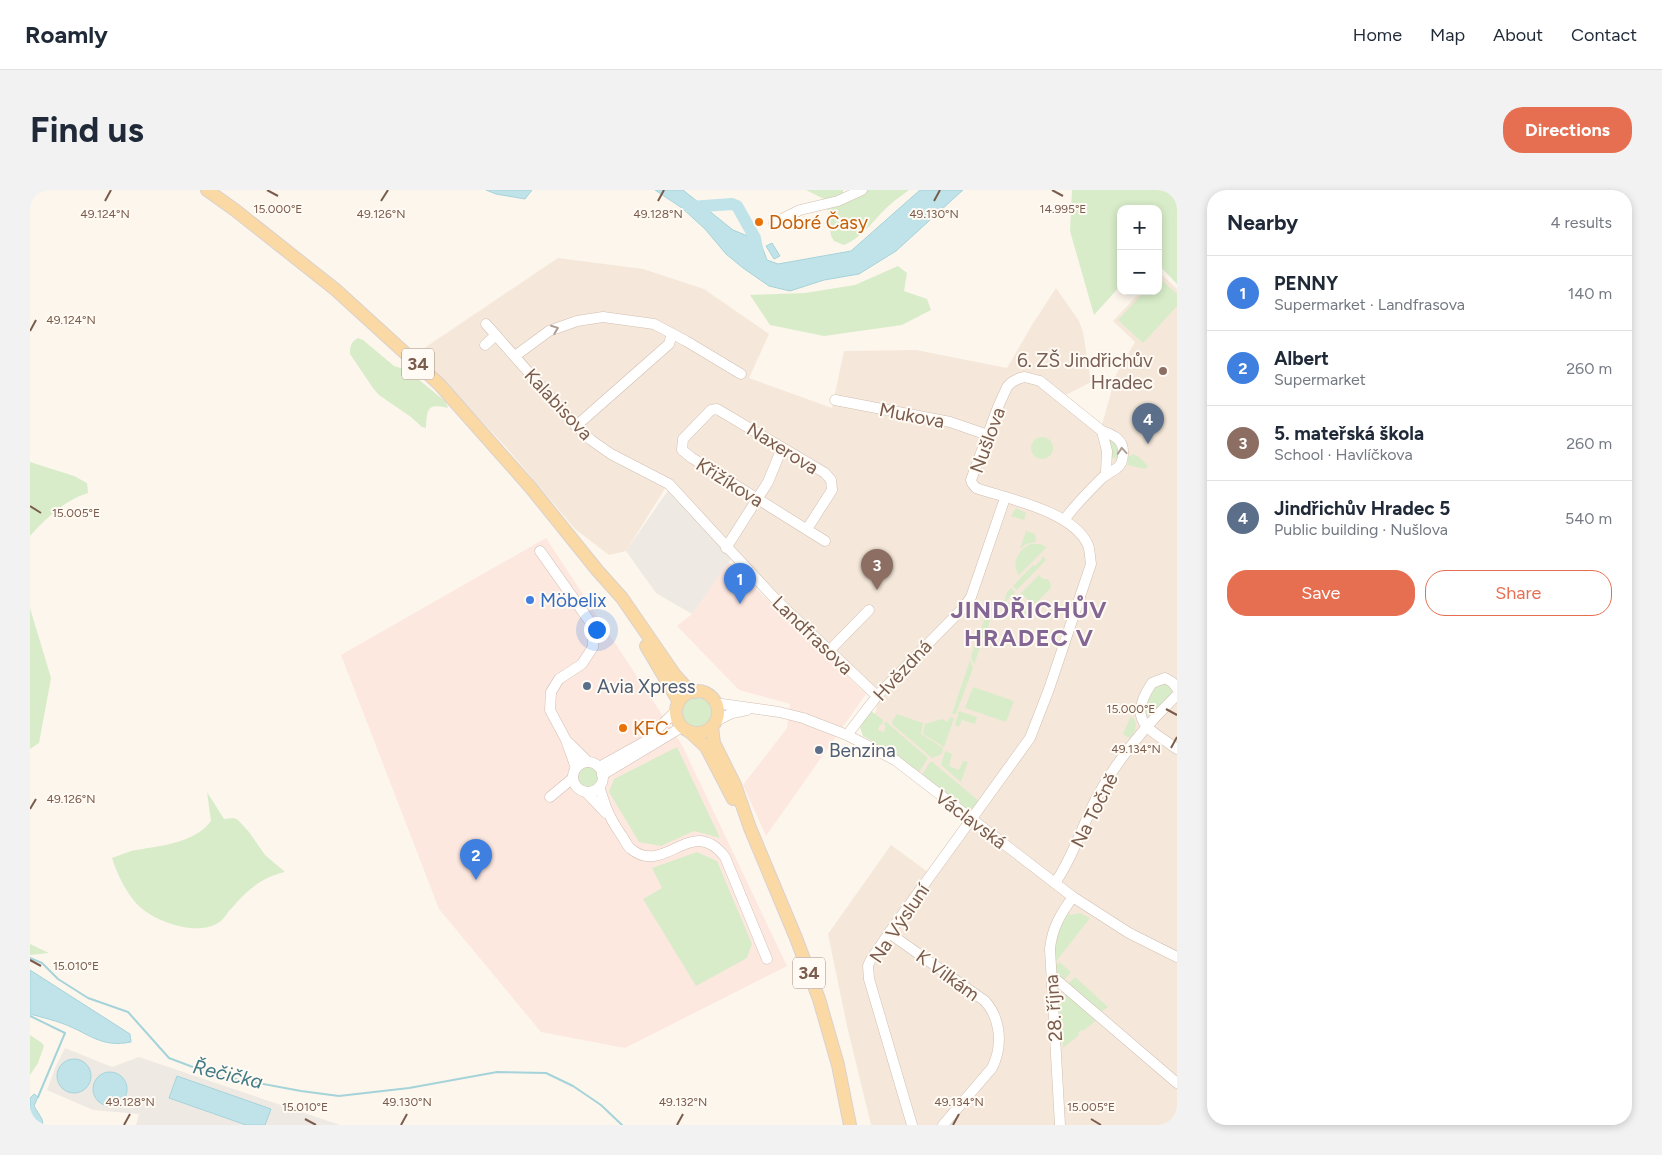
<!DOCTYPE html>
<meta charset="utf-8">
<style>
:root{--surface:#fff;--page:#f2f2f3;--text:#1f2937;--muted:#747a83;--line:#e0e1e3;--accent:#e76f51}
body{margin:0;font-family:Figtree,sans-serif;background:var(--page);color:var(--text)}
.controls{position:absolute;right:15px;top:15px;display:grid;overflow:hidden;border-radius:10px;box-shadow:0 2px 8px #0003}
.controls button{width:45px;height:45px;display:grid;place-items:center;padding:0;border:0;border-bottom:1px solid var(--line);background:var(--surface);color:var(--text);font:25px sans-serif}
.you{position:absolute;left:566px;top:439px;width:18px;height:18px;margin:-12px;border:4px solid #fff;border-radius:50%;background:#1a73e8;box-shadow:0 0 0 8px #1a73e833}
.badge{display:grid;place-items:center;width:32px;height:32px;border-radius:50%;background:var(--accent);color:#fff;font-size:16px;font-weight:700}
.pin{position:absolute;translate:-50% -41px;filter:drop-shadow(0 1px 2px #0008)}
.pin::after{content:'';position:absolute;top:26px;width:18px;height:15px;background:inherit;clip-path:polygon(0 0,100% 0,50% 100%)}
.list{margin:0;padding:0;list-style:none}
h2{display:flex;justify-content:space-between;align-items:center;height:65px;margin:0;padding:0 20px;font-size:21px}
h2 small{font-size:16px;font-weight:400;color:var(--muted)}
.list li{display:grid;grid-template-columns:32px 1fr auto;gap:15px;align-items:center;box-sizing:border-box;height:75px;padding:0 20px;border-top:1px solid var(--line)}
.list b{display:block;font-size:19px;white-space:nowrap}
.list p{margin:0;font-size:16px;white-space:nowrap;color:var(--muted)}
.list em{font-size:16px;font-style:normal;color:var(--muted)}
.actions{display:flex;gap:10px;padding:15px 20px}
.actions a{flex:1;padding:11px 0;border:1px solid var(--accent);border-radius:20px;text-align:center;font-size:18px;color:var(--accent)}
.actions .main{background:var(--accent);color:#fff}
.map{position:relative;flex:none;width:1147px;height:935px;overflow:hidden;border-radius:20px}
header{display:flex;align-items:center;gap:30px;box-sizing:border-box;height:70px;padding:0 25px;background:var(--surface);border-bottom:1px solid var(--line)}
header strong{font-size:24px}
nav{display:flex;gap:28px;margin-inline-start:auto;font-size:18px}
.intro{display:flex;align-items:center;justify-content:space-between;box-sizing:border-box;height:120px;padding:0 30px}
h1{margin:0;font-size:35px}
.button{padding:12px 22px;border-radius:20px;background:var(--accent);color:#fff;font-size:18px;font-weight:700}
main{display:flex;gap:30px;padding:0 30px}
aside{flex:1;background:var(--surface);border-radius:20px;box-shadow:0 2px 8px #0003}
.map>svg:first-child{display:block}
</style>
<header>
<strong>Roamly</strong>
<nav><a>Home</a><a>Map</a><a>About</a><a>Contact</a></nav>
</header>
<div class="intro"><h1>Find us</h1><a class="button">Directions</a></div>
<main>
<div class="map">
<svg width="1147" height="935" viewBox="0 0 1147 935">
<rect width="100%" height="100%" fill="#fdf6ec"/>
<polygon fill="#f5e8da" points="528,68 613,79 674,99 739,144 719,188 802,218 814,161 886,160 977,178 1002,135 1026,98 1049,131 1053,142 1061,192 1036,205 1071,238 1086,185 1105,152 1083,131 1111,101 1128,101 1129,82 1147,99 1147,935 841,935 817,836 798,744 861,655 898,682 941,624 840,541 850,505 742,398 641,289 596,361 579,365 545,339 476,257 387,163"/>
<g fill="#fde8e0">
<polygon points="516,348 652,555 757,776 595,858 511,842 409,719 311,465"/>
<polygon points="698,372 836,504 736,646 713,595 757,538 760,514 709,500 647,436 662,424"/>
</g>
<g fill="#efe9e4">
<polygon points="639,299 701,369 662,424 626,403 596,361"/>
<polygon points="35,858 82,877 109,867 310,935 106,935 109,924 63,920 17,900 25,878"/>
</g>
<g fill="#d8ecc9">
<polygon points="776,0 813,0 813,7 796,10"/>
<path d="M838 0H879C874 4 868 8 863 12 846 26 835 46 814 55L804 51 801 46 797 17Z"/>
<polygon points="1042,0 1147,0 1147,94 1128,74 1128,19 1091,19 1091,95 1064,125 1040,41"/>
<polygon points="868,76 877,83 874,101 897,109 901,120 872,135 794,146 740,135 720,105 775,103 825,95"/>
<polygon points="1128,87 1147,104 1147,116 1113,153 1088,130 1115,101 1128,101"/>
<path d="M328 148 333 150 364 176 377 180 416 212 418 218C397 213 397 219 396 238L392 237 381 227 349 205 343 198 320 164C320 156 321 152 328 148Z"/>
<circle cx="1012" cy="258" r="11"/>
<polygon points="1083,248 1089,261 1087,269 1080,267 1079,249"/>
<polygon points="1103,264 1109,267 1118,276 1115,279 1098,275 1098,267"/>
<path d="M0 272 44 286 57 293 58 303C35 310 16 328 0 346Z"/>
<polygon points="986,318 996,323 994,330 981,326"/>
<polygon points="996,341 1005,344 1006,352 996,354 990,359"/>
<path d="M1001 354H1010L1017 357 989 385C980 373 989 359 1001 354Z"/>
<polygon points="851,365 862,372 864,379 861,383 854,378 848,368"/>
<polygon points="1012,366 1016,370 987,400 983,396 1003,375 1005,376 1012,369"/>
<polygon points="1009,385 1013,389 1018,389 1021,395 1020,399 1006,413 1002,414 991,403"/>
<polygon points="981,398 985,402 964,424 960,420 969,410 972,411 975,410 976,404"/>
<polygon points="986,406 989,408 985,421 972,418"/>
<polygon points="992,411 1003,421 1000,427 987,422"/>
<polygon points="0,418 21,488 9,553 0,559"/>
<polygon points="957,422 962,426 954,447 948,452 947,450"/>
<polygon points="951,453 951,454 944,475 941,466 945,455"/>
<polygon points="940,470 943,478 926,524 922,524"/>
<polygon points="1131,494 1139,495 1142,499 1142,504 1118,526 1113,520 1125,497"/>
<polygon points="943,497 984,511 976,532 935,518"/>
<circle cx="667" cy="522" r="16"/>
<polygon points="841,521 853,530 852,535 850,534 848,540 854,542 856,536 854,535 855,531 898,568 889,582 863,563 833,546 830,537"/>
<polygon points="929,521 947,527 945,534 932,530 929,537 925,535"/>
<polygon points="867,524 893,533 891,544 913,558 912,564 902,568 862,534 862,532"/>
<path d="M1101 526C1109 532 1106 543 1099 548L1093 544Z"/>
<polygon points="920,527 924,528 914,557 893,544 895,534 912,529 918,532"/>
<polygon points="647,557 690,648 664,641 631,656 609,652 579,602 584,589"/>
<polygon points="915,561 922,564 919,576 929,580 933,571 938,572 931,592 911,575"/>
<polygon points="900,572 902,572 950,612 942,619 938,620 892,585"/>
<circle cx="558" cy="587" r="10"/>
<path d="M177 602 194 629 204 628 208 630 219 642 235 665 255 682C232 687 217 700 202 718 198 721 196 726 192 730 171 749 122 732 105 712 95 700 87 684 82 668 88 666 95 663 101 661 127 656 164 654 181 631Z"/>
<polygon points="667,662 687,671 722,754 717,768 666,796 613,709 632,698 622,678"/>
<path d="M1039 723 1040 725 1050 723 1060 728 1024 774C1024 755 1024 738 1039 723Z"/>
<polygon points="0,754 19,763 0,765"/>
<polygon points="1029,772 1041,782 1034,790 1026,783 1024,777"/>
<polygon points="1045,787 1078,817 1071,822 1038,794"/>
<polygon points="1037,804 1068,829 1053,841 1051,840 1048,843 1049,845 1033,858 1028,810"/>
<polygon points="0,845 12,853 14,856 8,873 0,885"/>
</g>
<g fill="#bfe3e8" stroke="#a5d3da">
<polygon points="456,0 502,0 495,9 466,4"/>
<polygon points="625,0 653,0 703,40 730,51 737,70 748,74 821,61 890,0 933,0 866,61 829,84 794,90 760,101 739,96 713,78 696,64 675,39 652,18"/>
<polygon points="742,53 750,66 744,69 736,56"/>
<path d="M0 780 100 844 101 852C71 858 60 844 34 834 23 830 11 827 0 824Z"/>
<circle cx="44" cy="886" r="17"/>
<circle cx="80" cy="899" r="17"/>
<polygon points="147,886 241,919 235,935 216,935 139,908"/>
<polygon points="4,904 8,907 4,916 12,929 13,935 0,935 0,908"/>
</g>
<g fill="none" stroke-linecap="round" stroke-linejoin="round">
<g stroke="#a5d3da" stroke-width="2">
<polyline points="0,768 12,773 28,789 58,808 98,822 139,868 184,885 271,901 309,906 379,898 467,882 516,883 543,896 571,915 592,935"/>
<polyline points="0,826 35,843 8,907"/>
</g>
<polyline stroke="#bfe3e8" stroke-width="12" points="660,17 702,14 707,16 725,48 728,64"/>
<defs>
<g id="minor">
<polyline points="744,33 770,20 808,11 832,0"/>
<polyline points="456,134 546,236 561,250 581,264 639,294 748,412 847,506"/>
<polyline points="455,155 466,145"/>
<polyline points="485,166 519,141 547,131 573,127 624,134 656,151 711,184"/>
<polyline points="805,210 920,232 958,245"/>
<polyline points="546,236 639,154 642,144"/>
<polyline points="1072,241 1077,261 1076,283"/>
<polyline points="777,339 802,300 801,290 795,283 687,219 681,220 653,249 652,260 662,268 795,351"/>
<polyline points="696,358 738,292 752,258"/>
<polyline points="510,361 563,436 563,457 552,474 529,489 521,502 520,520 536,550 546,578"/>
<polyline points="799,461 839,420"/>
<path d="M1147 498 1142 492 1135 488 1122 493C1096 531 1118 538 1147 559"/>
<polyline points="685,513 749,522 773,528 817,545 865,570 1043,707 1099,743 1147,767"/>
<polyline points="686,531 702,523 717,520"/>
<polyline points="817,545 847,506 934,417 941,407 975,308"/>
<polyline points="539,553 558,572"/>
<circle cx="558" cy="587" r="15"/>
<polyline points="569,577 614,552 646,521"/>
<polyline points="572,585 652,537"/>
<path d="M569 597C573 607 575 617 580 626 583 633 588 640 592 646 595 650 597 656 601 659 635 687 661 623 695 667L737 769"/>
<polyline points="556,602 576,623"/>
<polyline points="520,607 543,588"/>
<path d="M1025 693C1041 670 1050 643 1062 617 1083 574 1113 538 1147 505"/>
<path d="M859 743 955 811C971 829 973 856 962 878L913 935"/>
<polyline points="1022,786 1147,893"/>
<path d="M882 935 839 789 838 776 840 771 859 743 1000 548 1019 499 1061 374C1060 368 1060 360 1058 355 1043 321 978 309 946 298L942 293 941 290 968 217 977 197 982 192 990 188 995 187 1010 191 1072 241C1084 245 1094 250 1093 264 1093 269 1091 275 1087 278 1082 282 1076 284 1071 289 1058 302 1045 315 1035 329"/>
<path d="M1030 935 1020 759C1022 738 1031 723 1043 707"/>
</g>
<g id="major">
<polyline points="177,0 205,20 306,100 409,194 501,298 567,380 592,408 645,485 657,498 665,502"/>
<polyline points="616,456 649,512"/>
<circle cx="667" cy="522" r="21"/>
<polyline points="682,537 684,553 705,595 720,638 766,748 789,809 808,875 820,935"/>
<polyline points="660,542 676,557 703,609"/>
</g>
</defs>
<use href="#minor" stroke="#d1beb0" stroke-width="11"/>
<use href="#major" stroke="#dad1cd" stroke-width="14"/>
<use href="#minor" stroke="#fff" stroke-width="10"/>
<use href="#major" stroke="#fbd9a5" stroke-width="12"/>
</g>
<defs><path id="oneway-chevron" d="M-2-3.5L2.5 0L-2 3.5" fill="none" stroke-width="1.6" stroke-linecap="round" stroke-linejoin="round" transform="scale(1.25)"/></defs>
<g stroke="#af9d94">
<use href="#oneway-chevron" transform="translate(525 139) rotate(-21)"/>
<use href="#oneway-chevron" transform="translate(1092 261) rotate(-94)"/>
</g>
<path fill="none" stroke="#7a5c4d" stroke-width="2" d="M237 0 248 6M1022 0 1033 6M75 11 81 0M351 11 358 0M628 11 634 0M904 11 910 0M0 141 6 130M0 316 11 323M1136 519 1147 525M1141 558 1147 547M0 619 6 609M0 770 11 776M275 929 286 935M1061 929 1071 935M94 935 100 924M371 935 377 924M647 935 653 924M923 935 929 924"/>
<g fill="#e8710a" stroke="#fffaf3" stroke-width="2">
<circle cx="729" cy="32" r="5"/>
<circle cx="593" cy="538" r="5"/>
</g>
<circle fill="#8d6e63" stroke="#fffaf3" stroke-width="2" cx="1133" cy="181" r="5"/>
<circle fill="#3f7fe0" stroke="#fffaf3" stroke-width="2" cx="500" cy="410" r="5"/>
<g fill="#5c6f8a" stroke="#fffaf3" stroke-width="2">
<circle cx="557" cy="496" r="5"/>
<circle cx="789" cy="560" r="5"/>
</g>
<g text-anchor="middle" stroke-width="4" stroke-linejoin="round" paint-order="stroke">
<g fill="#fffaf3" stroke="#a28b7f" stroke-width="1">
<rect x="372" y="158.5" width="32" height="31" rx="4"/>
<rect x="763" y="767.5" width="32" height="31" rx="4"/>
</g>
<g font-size="18" font-weight="bold" fill="#7a5c4d">
<text x="388" y="180">34</text>
<text x="779" y="789">34</text>
</g>
<g font-size="19" fill="#c56008" stroke="#fffaf3" text-anchor="start">
<text x="739" y="39">Dobré Časy</text>
<text x="603" y="545">KFC</text>
</g>
<g font-size="19" fill="#785e54" stroke="#fffaf3" text-anchor="end">
<text x="1123" y="177">6. ZŠ Jindřichův<tspan x="1123" dy="22">Hradec</tspan></text>
</g>
<g font-size="19" fill="#7a5c4d" stroke="#fffaf3">
<text transform="translate(529 214) rotate(47)" y="7">Kalabisova</text>
<text transform="translate(882 225) rotate(11)" y="7">Mukova</text>
<text transform="translate(957 250) rotate(-70)" y="7">Nušlova</text>
<text transform="translate(753 258) rotate(32)" y="7">Naxerova</text>
<text transform="translate(700 292) rotate(32)" y="7">Křižíkova</text>
<text transform="translate(783 445) rotate(44)" y="7">Landfrasova</text>
<text transform="translate(872 480) rotate(-47)" y="7">Hvězdná</text>
<text transform="translate(1064 620) rotate(-63)" y="7">Na Točně</text>
<text transform="translate(941 629) rotate(37)" y="7">Václavská</text>
<text transform="translate(869 733) rotate(-56)" y="7">Na Výsluní</text>
<text transform="translate(918 785) rotate(36)" y="7">K Vilkám</text>
<text transform="translate(1023 818) rotate(-94)" y="7">28. října</text>
</g>
<g font-size="19" fill="#366cbe" stroke="#fffaf3" text-anchor="start">
<text x="510" y="417">Möbelix</text>
</g>
<g font-size="19" fill="#4e5e75" stroke="#fffaf3" text-anchor="start">
<text x="567" y="503">Avia Xpress</text>
<text x="799" y="567">Benzina</text>
</g>
<g font-size="20" font-style="italic" fill="#437c86" stroke="#fffaf3">
<text transform="translate(198 884) rotate(13)" y="7">Řečička</text>
</g>
<g font-size="24" font-weight="bold" letter-spacing="1" fill="#846695" stroke="#fffaf3">
<text x="999" y="428">JINDŘICHŮV<tspan x="999" dy="28">HRADEC V</tspan></text>
</g>
</g>
<g font-size="12" text-anchor="middle" fill="#7a5c4d" stroke="#fffaf3" stroke-width="4" stroke-linejoin="round" paint-order="stroke">
<text x="248" y="23">15.000°E</text>
<text x="1033" y="23">14.995°E</text>
<text x="75" y="28">49.124°N</text>
<text x="351" y="28">49.126°N</text>
<text x="628" y="28">49.128°N</text>
<text x="904" y="28">49.130°N</text>
<text x="41" y="134">49.124°N</text>
<text x="46" y="327">15.005°E</text>
<text x="1101" y="523">15.000°E</text>
<text x="1106" y="563">49.134°N</text>
<text x="41" y="613">49.126°N</text>
<text x="46" y="780">15.010°E</text>
<text x="100" y="916">49.128°N</text>
<text x="377" y="916">49.130°N</text>
<text x="653" y="916">49.132°N</text>
<text x="929" y="916">49.134°N</text>
<text x="275" y="921">15.010°E</text>
<text x="1061" y="921">15.005°E</text>
</g>
</svg>
<div class="controls">
<button>+</button>
<button>−</button>
</div>
<div class="you"></div>
<div class="pin badge" style="left:710px;top:414px;background:#3f7fe0">1</div>
<div class="pin badge" style="left:446px;top:690px;background:#3f7fe0">2</div>
<div class="pin badge" style="left:847px;top:400px;background:#8d6e63">3</div>
<div class="pin badge" style="left:1118px;top:254px;background:#5c6f8a">4</div>
</div>
<aside>
<h2>Nearby<small>4 results</small></h2>
<ul class="list">
<li><span class="badge" style="background:#3f7fe0">1</span><div><b>PENNY</b><p>Supermarket · Landfrasova</p></div><em>140 m</em></li>
<li><span class="badge" style="background:#3f7fe0">2</span><div><b>Albert</b><p>Supermarket</p></div><em>260 m</em></li>
<li><span class="badge" style="background:#8d6e63">3</span><div><b>5. mateřská škola</b><p>School · Havlíčkova</p></div><em>260 m</em></li>
<li><span class="badge" style="background:#5c6f8a">4</span><div><b>Jindřichův Hradec 5</b><p>Public building · Nušlova</p></div><em>540 m</em></li>
</ul>
<div class="actions"><a class="main">Save</a><a>Share</a></div>
</aside>
</main>
